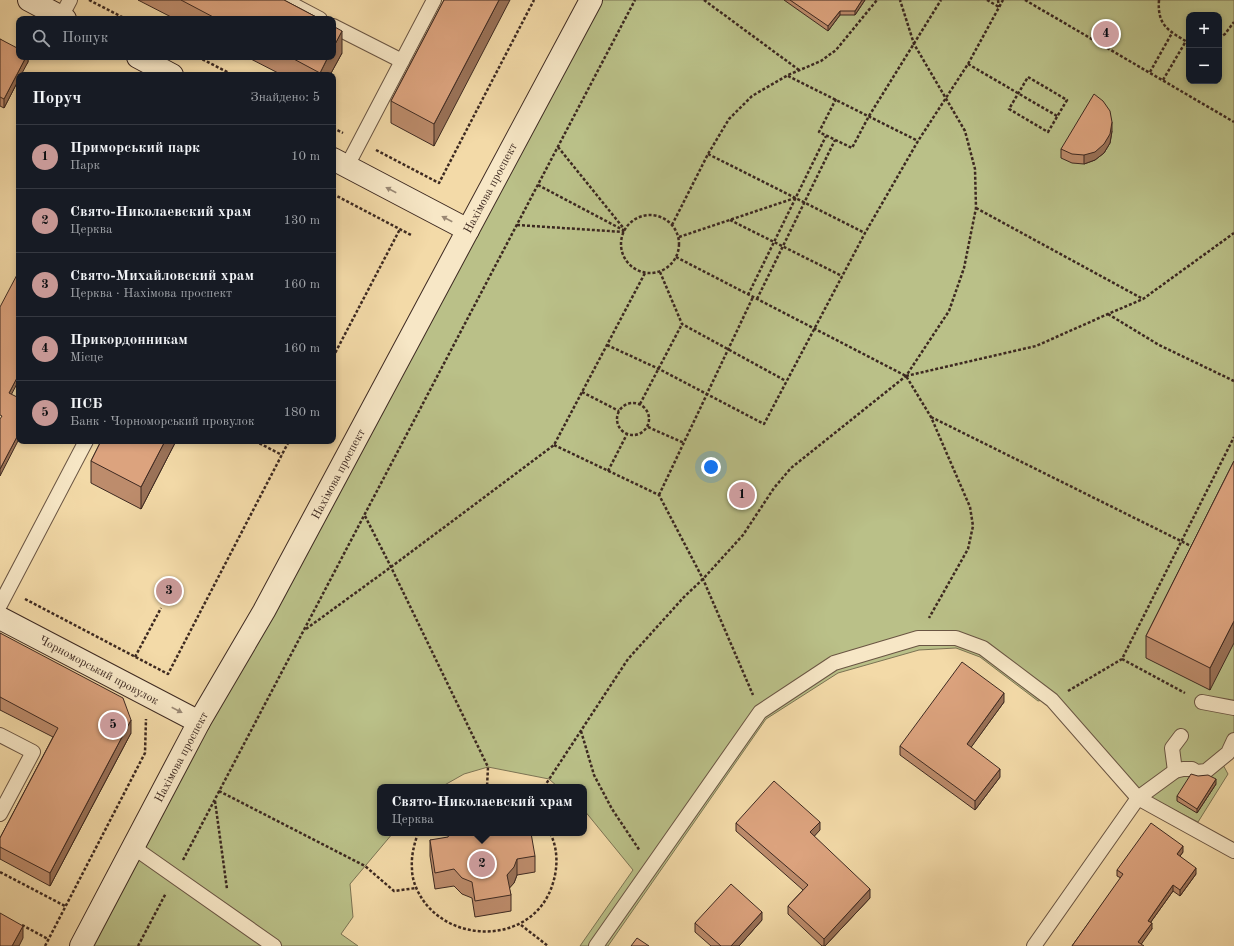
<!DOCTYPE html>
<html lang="uk">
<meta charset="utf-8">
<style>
:root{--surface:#171b24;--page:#242831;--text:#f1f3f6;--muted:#9ea1a6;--line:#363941;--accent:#c59692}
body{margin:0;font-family:"Old Standard TT",serif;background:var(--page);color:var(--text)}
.controls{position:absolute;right:12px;top:12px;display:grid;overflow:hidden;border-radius:8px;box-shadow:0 2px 6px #0003}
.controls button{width:36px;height:36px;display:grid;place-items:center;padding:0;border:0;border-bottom:1px solid var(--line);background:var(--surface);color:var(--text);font:20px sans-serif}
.you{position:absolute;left:711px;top:467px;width:14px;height:14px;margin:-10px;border:3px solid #fff;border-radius:50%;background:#1a73e8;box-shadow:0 0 0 6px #1a73e833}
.badge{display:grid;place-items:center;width:26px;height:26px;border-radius:50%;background:var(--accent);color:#111;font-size:13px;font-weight:700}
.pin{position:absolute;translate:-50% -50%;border:2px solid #fff;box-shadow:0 1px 4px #0006}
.popup{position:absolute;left:377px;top:784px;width:210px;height:52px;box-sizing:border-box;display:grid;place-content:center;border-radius:8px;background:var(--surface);filter:drop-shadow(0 1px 3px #0005);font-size:13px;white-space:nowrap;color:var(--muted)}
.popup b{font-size:15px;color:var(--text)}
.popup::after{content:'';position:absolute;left:50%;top:100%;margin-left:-8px;border:8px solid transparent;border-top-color:var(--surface)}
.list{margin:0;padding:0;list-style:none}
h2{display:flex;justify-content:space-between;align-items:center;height:52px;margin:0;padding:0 16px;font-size:17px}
h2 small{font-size:13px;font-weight:400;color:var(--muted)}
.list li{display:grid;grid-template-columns:26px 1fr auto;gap:12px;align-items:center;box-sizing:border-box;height:64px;padding:0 16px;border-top:1px solid var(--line)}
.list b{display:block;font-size:15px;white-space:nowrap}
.list p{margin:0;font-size:13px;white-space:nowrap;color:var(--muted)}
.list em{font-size:13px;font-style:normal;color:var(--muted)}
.icon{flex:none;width:22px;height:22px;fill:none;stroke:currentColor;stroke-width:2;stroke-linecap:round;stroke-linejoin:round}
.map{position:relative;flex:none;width:1234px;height:946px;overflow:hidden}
.search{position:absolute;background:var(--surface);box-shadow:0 2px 6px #0003;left:16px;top:16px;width:320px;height:44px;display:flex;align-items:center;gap:10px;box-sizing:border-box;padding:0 14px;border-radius:8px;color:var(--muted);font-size:15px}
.panel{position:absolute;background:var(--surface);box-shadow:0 2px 6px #0003;left:16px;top:72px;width:320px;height:372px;border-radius:8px}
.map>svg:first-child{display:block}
</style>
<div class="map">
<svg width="1234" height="946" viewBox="0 0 1234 946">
<rect width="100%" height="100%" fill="#f3daa8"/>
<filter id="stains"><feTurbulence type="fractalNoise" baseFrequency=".005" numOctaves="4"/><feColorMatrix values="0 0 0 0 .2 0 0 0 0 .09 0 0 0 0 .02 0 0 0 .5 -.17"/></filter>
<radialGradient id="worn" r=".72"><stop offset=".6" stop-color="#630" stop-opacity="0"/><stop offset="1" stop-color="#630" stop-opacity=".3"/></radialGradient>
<path fill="#bac088" stroke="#7c7454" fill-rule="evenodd" d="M587 0H1234V746L1222 763 1228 774 1198 822 1141 793 1056 697 1038 701 980 657 956 648 919 650 838 673 766 719 608 946H580L633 870 584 810V787H558L549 779 488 767 464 774 441 787H380V833H393L350 884 353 917 341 934 358 946H90ZM1189 15H1219V81H1189Z"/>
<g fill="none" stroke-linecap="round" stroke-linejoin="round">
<defs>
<g id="service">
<polyline points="284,0 320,19"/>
<polyline points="61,17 70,0"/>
<polyline points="333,26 402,61"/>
<polyline points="347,166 434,0"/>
<polyline points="0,605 86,441"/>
<polyline points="1202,702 1234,708"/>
<polyline points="0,735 33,752 0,814"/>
<polyline points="1175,771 1172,748 1181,736"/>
<polyline points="133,847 274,946"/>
<polyline points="596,946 760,712 834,663 918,638 956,638 983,648 1052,700 1138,798 1234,851"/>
<polyline points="1034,946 1138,798 1175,771 1183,769 1192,769 1197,772 1206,771 1228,753 1234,740"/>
</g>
<g id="secondary">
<polyline points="29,0 65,19"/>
<polyline points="138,57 172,75"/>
<polyline points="333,159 468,230"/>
<polyline points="0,618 199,722"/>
<polyline points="81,946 199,722 264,611 591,0"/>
</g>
</defs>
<use href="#service" stroke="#6a5543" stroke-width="16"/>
<use href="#secondary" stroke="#3d2921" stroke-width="24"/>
<g stroke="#3d2921" stroke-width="2.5" stroke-dasharray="3 2" stroke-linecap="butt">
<polyline points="89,0 126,19"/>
<polyline points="704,0 799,70"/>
<polyline points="987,0 999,7"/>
<polyline points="998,0 999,7"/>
<polyline points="1025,0 1234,122"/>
<path d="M1159 0C1157 26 1169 31 1189 43"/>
<polyline points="1219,38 1225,34 1234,22"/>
<polyline points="198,57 233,75"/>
<polyline points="968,64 1057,116"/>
<polyline points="1150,72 1172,33"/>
<polyline points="788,76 918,141"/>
<polygon points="1028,77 1067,100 1048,132 1009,109"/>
<polyline points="1163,80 1186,41"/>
<polyline points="836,99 819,132 852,148 869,116 941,0"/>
<polyline points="333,128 343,133"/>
<polyline points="558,147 625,230"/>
<polyline points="376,150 439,183 534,0"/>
<polyline points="708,154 865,233"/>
<polyline points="538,185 625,231"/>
<polyline points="333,194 411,235"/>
<polyline points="976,208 1143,299"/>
<circle cx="650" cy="244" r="29"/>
<polyline points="730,220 842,276"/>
<polyline points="517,225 624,232"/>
<polyline points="672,225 708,154 729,119 752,96 788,75 821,61 836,50 877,0"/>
<polyline points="679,237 795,198"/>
<polyline points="676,257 906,376 931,417 970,507 973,526 968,549 929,618"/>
<polyline points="660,272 682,324 786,381"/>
<polyline points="748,295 826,136"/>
<polyline points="757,299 835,140"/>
<polyline points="1108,314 1159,345 1234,381"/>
<polyline points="607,345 659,369 764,424 865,233 918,141 968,64 1003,0"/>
<polyline points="333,357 400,229"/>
<polyline points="906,376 1036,346 1108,314 1143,299 1234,233"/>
<polyline points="582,392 619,411"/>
<circle cx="633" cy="419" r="16"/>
<polyline points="640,404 682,324"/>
<polyline points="931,417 1193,547"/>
<polyline points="648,427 684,443"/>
<polyline points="255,441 282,455"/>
<polyline points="554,445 659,495 703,579 753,695"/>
<polyline points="608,471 627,434"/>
<polyline points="659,495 753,297"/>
<polyline points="365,516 391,567 488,767 487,787"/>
<polyline points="25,599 168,674 289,441"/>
<polyline points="306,629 391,567 554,445 645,273"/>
<polyline points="135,657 161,608"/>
<polyline points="1122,659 1185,693"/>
<polyline points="1068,691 1122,659 1234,437"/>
<polyline points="581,731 594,775 612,809 640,851"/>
<polyline points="544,787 628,659 684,597 703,579 743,535 774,488 791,468 906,376 949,311 964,268 976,208 975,169 965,131 914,44 900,0"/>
<polyline points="219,791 365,866 394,891 416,888"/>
<polyline points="215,801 227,889"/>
<path d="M418 833C414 845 411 856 412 869 412 879 416 889 421 897 451 946 535 944 553 883 558 867 558 848 550 833"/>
<polyline points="183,860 635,0"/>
<polyline points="0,872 65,906"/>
<polyline points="22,925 48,939"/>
<polyline points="521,925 548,946"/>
<polyline points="45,946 145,753 146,719"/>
<polyline points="138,946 166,893"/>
</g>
<use href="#service" stroke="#f7e7c6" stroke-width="14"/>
<use href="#secondary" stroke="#f7e7c6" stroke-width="22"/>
</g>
<g fill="#bd8c6c" stroke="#3d2921">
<polygon points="138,0 284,0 320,19 175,19"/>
<polygon points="444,0 434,146 391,123 391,101"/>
<polygon points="784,0 865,0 855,15 840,15 828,31"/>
<polygon points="0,39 28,57 28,62 19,75 19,79 4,108 0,106"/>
<polygon points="342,53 330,75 282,75 247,57 333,57"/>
<polygon points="1112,131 1110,143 1104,153 1095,160 1084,164 1072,163 1061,158 1061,149"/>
<polygon points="101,441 176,441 141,509 91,483 91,461"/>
<polygon points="1234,461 1210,690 1146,658 1146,636"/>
<polygon points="0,633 131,733 50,886 0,859 0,838 53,737 0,710"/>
<polygon points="1004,702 971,747 1000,777 975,810 900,755 900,746"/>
<polygon points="1216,784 1197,813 1177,801 1177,796"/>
<polygon points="736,823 820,830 814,836 870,898 825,946 822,946 788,914 788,906 803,890 736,831"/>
<polygon points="430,840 535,856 535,872 517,875 514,883 509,888 511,895 511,911 475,917 472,898 462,894 454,886 435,889 430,856"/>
<polygon points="1183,852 1180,856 1196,874 1180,896 1173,891 1150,923 1152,929 1072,946 1121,878 1117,876 1117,870"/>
<polygon points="762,920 739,946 711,946 695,932 695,923"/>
</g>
<g fill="#9a7258" stroke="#3d2921">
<polygon points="499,0 510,0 434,146 434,124"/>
<polygon points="862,0 865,0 855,15 855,11"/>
<polygon points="840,11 840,15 828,31 828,26"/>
<polygon points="342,31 342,53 330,75 320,75 320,73 328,57 333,57 333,48"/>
<polygon points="26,57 28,57 28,62 21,75 19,75 19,79 4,108 4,99"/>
<polygon points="1112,122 1112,131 1110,143 1104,153 1095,160 1084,164 1084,155"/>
<polygon points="19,374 19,380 9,399 9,393"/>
<polygon points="19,433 19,439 0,476 0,469"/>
<polygon points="165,441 176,441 141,509 141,487"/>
<polygon points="1234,621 1234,643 1210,690 1210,668"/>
<polygon points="1004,693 1004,702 967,753 967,744"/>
<polygon points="131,720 131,733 50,886 50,873"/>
<polygon points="1000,769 1000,777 975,810 975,801"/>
<polygon points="1216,779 1216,784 1197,813 1197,809"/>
<polygon points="820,822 820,830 810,841 810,832"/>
<polygon points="1183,846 1183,852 1177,860 1177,854"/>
<polygon points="517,859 517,875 514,883 507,891 507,875"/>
<polygon points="1196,868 1196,874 1180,896 1180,890"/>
<polygon points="1173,885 1173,891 1148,926 1148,921"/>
<polygon points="870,889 870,898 825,946 824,946 824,939"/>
<polygon points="762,912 762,920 739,946 731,946"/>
<polygon points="1152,923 1152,929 1140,946 1138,942"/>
<polygon points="23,926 23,938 19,946 12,946"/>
</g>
<g fill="#dca37e" stroke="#3d2921">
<polygon points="181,0 284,0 320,19 217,19"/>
<polygon points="444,0 499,0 434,124 391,101"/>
<polygon points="790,0 862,0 855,11 840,11 828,26"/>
<polygon points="333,26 342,31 333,48"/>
<polygon points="0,39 19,49 19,57 26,57 4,99 0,97"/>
<polygon points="290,57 328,57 320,73"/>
<polygon points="1094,94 1103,101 1110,111 1112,122 1110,134 1104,144 1095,152 1084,155 1072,154 1061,149"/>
<polygon points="19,271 19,374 9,393 19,398 19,433 0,469 0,419 2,416 0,415 0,307"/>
<polygon points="101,441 165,441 141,487 91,461"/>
<polygon points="1234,461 1234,621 1210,668 1146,636"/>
<polygon points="0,633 123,698 131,720 50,873 0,847 0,838 58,728 0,697"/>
<polygon points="962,662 1004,693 967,744 1000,769 975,801 900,746"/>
<polygon points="1191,774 1198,776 1208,775 1216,779 1197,809 1177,796"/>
<polygon points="774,781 820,822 810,832 870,889 824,939 788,906 808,885 736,823"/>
<polygon points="1151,823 1183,846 1177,854 1196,868 1180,890 1173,885 1148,921 1152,923 1138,942 1144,946 1072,946 1123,874 1117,870"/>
<polygon points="450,833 531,833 535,856 517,859 514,867 507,875 511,895 475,901 472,882 462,878 454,869 435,873 430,840 448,837"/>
<polygon points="731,884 762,912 731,946 721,946 695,923"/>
<polygon points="0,913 23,926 12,946 0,946"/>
<polygon points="637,938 649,946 631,946"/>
</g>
<defs><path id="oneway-solid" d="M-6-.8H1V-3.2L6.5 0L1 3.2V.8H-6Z"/></defs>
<g fill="#9a8874">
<use href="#oneway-solid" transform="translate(391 190) rotate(-152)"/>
<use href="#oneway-solid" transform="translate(447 219) rotate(-152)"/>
<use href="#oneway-solid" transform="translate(177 710) rotate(27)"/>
</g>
<g text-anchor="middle" stroke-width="4" stroke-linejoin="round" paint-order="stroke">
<g font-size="12" fill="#3d2921" stroke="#f7e7c6">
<text transform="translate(490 188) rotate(-62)" y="4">Нахімова проспект</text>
<text transform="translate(338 474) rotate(-62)" y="4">Нахімова проспект</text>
<text transform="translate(99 670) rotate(28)" y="4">Чорноморський провулок</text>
<text transform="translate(181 757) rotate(-62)" y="4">Нахімова проспект</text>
</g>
</g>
<rect width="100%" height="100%" filter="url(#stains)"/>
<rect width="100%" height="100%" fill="url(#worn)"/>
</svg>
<div class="controls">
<button>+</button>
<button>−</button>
</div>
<div class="you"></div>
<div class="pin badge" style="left:742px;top:495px">1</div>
<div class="pin badge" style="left:482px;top:864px">2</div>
<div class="popup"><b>Свято-Николаевский храм</b>Церква</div>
<div class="pin badge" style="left:169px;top:591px">3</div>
<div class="pin badge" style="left:1106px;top:34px">4</div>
<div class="pin badge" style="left:113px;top:725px">5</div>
<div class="search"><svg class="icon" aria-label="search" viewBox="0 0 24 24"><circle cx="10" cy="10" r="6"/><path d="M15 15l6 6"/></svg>Пошук</div>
<section class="panel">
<h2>Поруч<small>Знайдено: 5</small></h2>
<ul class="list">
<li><span class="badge">1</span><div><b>Приморський парк</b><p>Парк</p></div><em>10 m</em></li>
<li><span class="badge">2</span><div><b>Свято-Николаевский храм</b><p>Церква</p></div><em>130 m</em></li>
<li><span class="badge">3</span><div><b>Свято-Михайловский храм</b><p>Церква · Нахімова проспект</p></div><em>160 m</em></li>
<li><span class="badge">4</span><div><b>Прикордонникам</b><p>Місце</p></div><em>160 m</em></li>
<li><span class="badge">5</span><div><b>ПСБ</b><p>Банк · Чорноморський провулок</p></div><em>180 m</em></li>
</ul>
</section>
</div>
